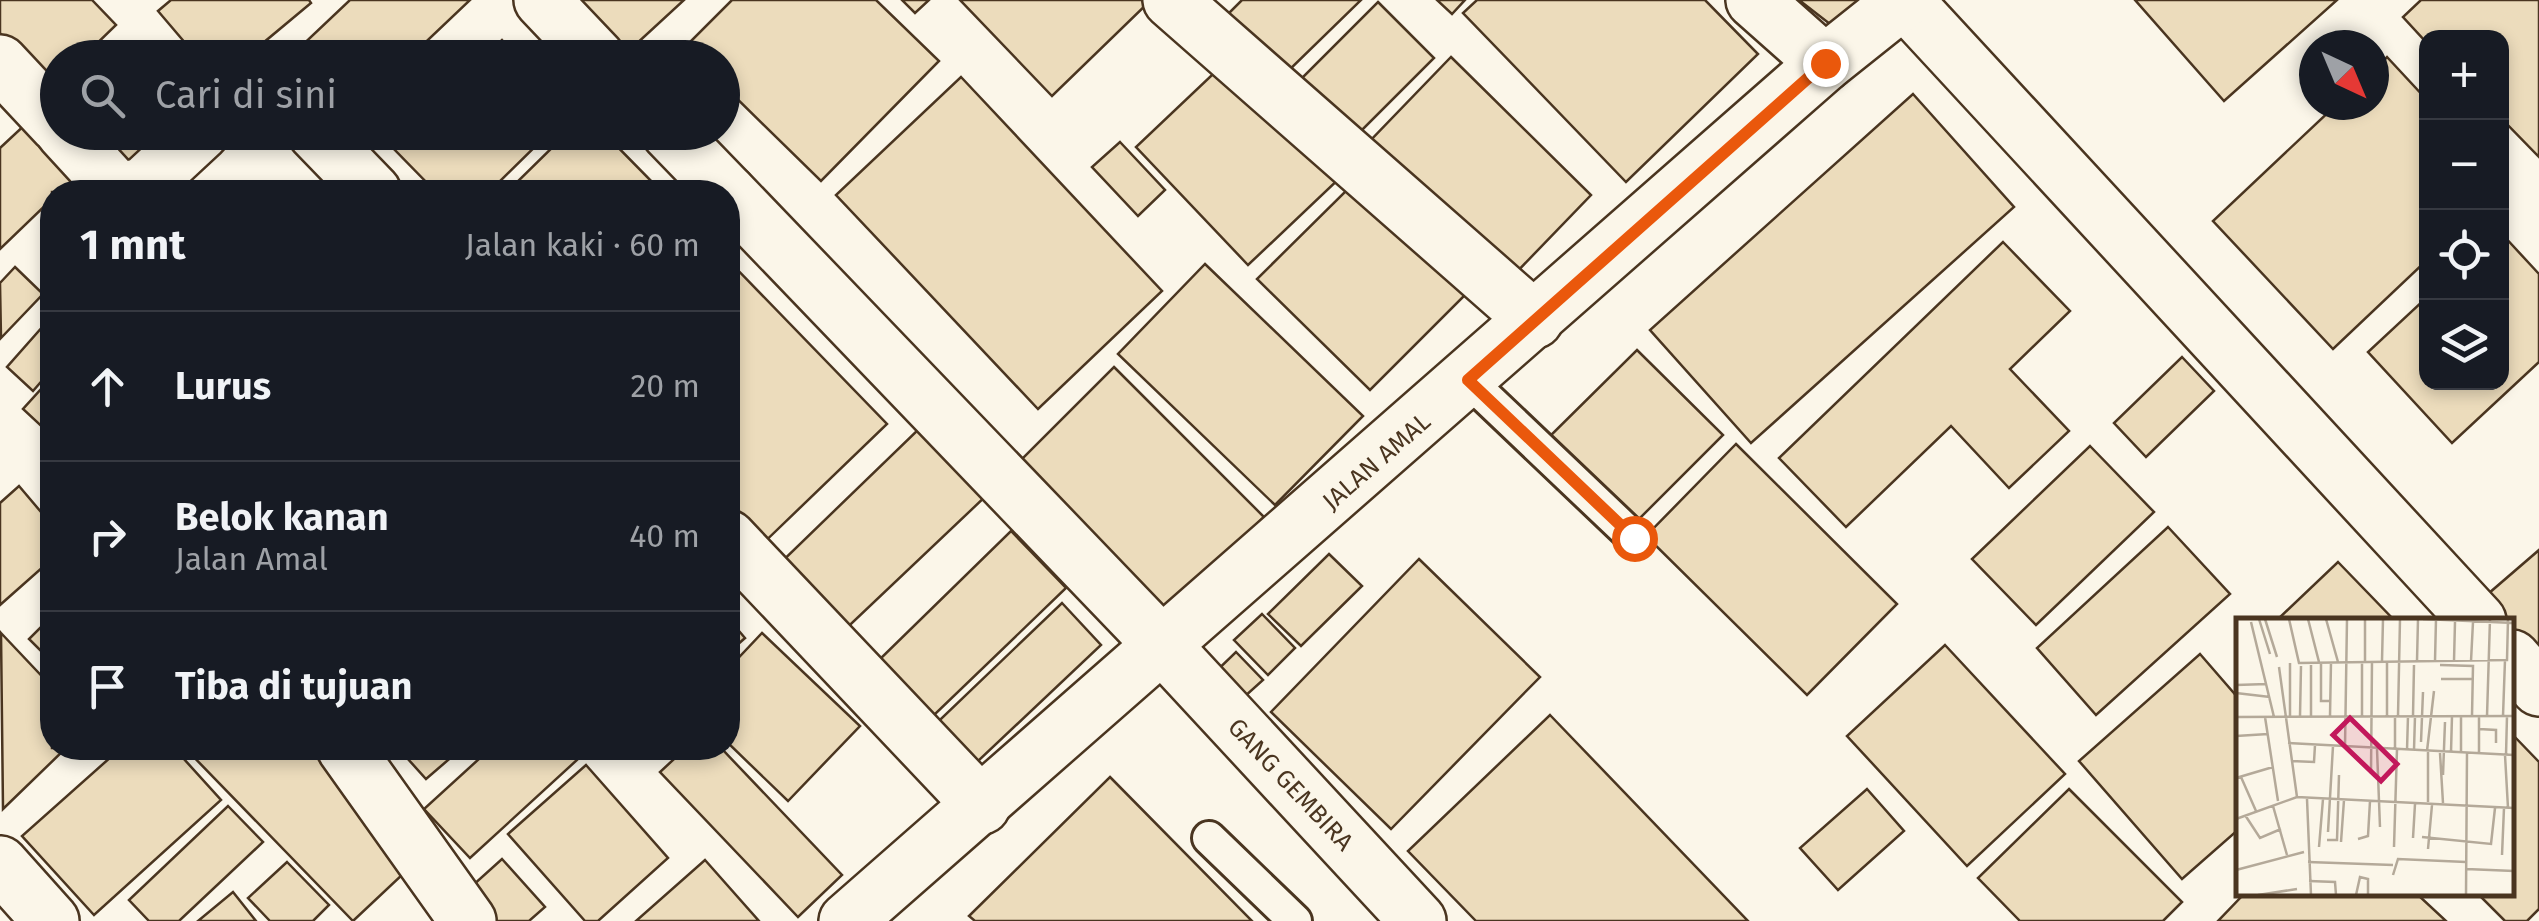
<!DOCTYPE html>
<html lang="id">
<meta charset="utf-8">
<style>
:root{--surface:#171b24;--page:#242831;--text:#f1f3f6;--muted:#9ea1a6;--line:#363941}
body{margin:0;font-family:"Fira Sans",sans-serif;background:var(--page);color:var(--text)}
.controls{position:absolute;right:30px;top:30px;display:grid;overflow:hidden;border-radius:20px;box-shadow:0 5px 15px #0003}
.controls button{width:90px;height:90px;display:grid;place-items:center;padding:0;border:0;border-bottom:2px solid var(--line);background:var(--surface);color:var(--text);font:50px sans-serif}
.compass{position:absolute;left:2299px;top:30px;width:90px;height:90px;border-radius:50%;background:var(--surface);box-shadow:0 5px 15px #0003;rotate:136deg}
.stop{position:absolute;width:30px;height:30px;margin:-22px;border:8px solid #ea580c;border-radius:50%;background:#fff}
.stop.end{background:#ea580c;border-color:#fff;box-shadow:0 2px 10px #0008}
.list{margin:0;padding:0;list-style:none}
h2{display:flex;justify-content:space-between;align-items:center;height:130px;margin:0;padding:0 40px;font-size:42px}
h2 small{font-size:32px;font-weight:400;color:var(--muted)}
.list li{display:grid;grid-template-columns:65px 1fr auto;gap:30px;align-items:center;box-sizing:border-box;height:150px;padding:0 40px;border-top:2px solid var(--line)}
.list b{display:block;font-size:38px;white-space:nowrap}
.list p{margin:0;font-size:32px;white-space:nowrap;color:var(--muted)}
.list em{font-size:32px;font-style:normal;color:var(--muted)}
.icon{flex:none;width:55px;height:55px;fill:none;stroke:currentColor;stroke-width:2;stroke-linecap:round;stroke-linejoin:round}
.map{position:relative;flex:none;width:2539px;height:921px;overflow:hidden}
.search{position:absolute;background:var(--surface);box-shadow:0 5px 15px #0003;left:40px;top:40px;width:700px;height:110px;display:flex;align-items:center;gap:25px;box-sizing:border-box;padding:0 35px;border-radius:55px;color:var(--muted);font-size:38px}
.panel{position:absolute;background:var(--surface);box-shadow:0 5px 15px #0003;left:40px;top:180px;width:700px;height:580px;border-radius:40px}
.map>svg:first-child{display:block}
</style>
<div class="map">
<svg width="2539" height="921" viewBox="0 0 2539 921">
<rect width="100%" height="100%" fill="#fbf6e9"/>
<g fill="#ecdcbc" stroke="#4a3520" stroke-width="2.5">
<polygon points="0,0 92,0 116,25 82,58 58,58 58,81 51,87 0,33"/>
<polygon points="171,0 309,0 311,3 245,58 198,58 158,11"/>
<polygon points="350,0 470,0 409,58 300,58 295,52"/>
<polygon points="555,0 684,0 621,58"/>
<polygon points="732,0 876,0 939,61 821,181 722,84 722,58 695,58 685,47"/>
<polygon points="902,0 929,0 915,13"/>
<polygon points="960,0 1148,0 1149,2 1052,96"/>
<polygon points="1242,0 1361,0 1281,78 1223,19"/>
<polygon points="1437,0 1465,0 1452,14"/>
<polygon points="1477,0 1705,0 1758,54 1626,182 1463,13"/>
<polygon points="1799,0 1864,0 1839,31"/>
<polygon points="2135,0 2337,0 2224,101"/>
<polygon points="2421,0 2539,0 2539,157 2502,119 2502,38 2426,38 2426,42 2403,17"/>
<polygon points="1378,2 1434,58 1343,149 1287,93"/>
<polygon points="502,40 519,58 483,58"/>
<polygon points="1231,57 1343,175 1248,265 1136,147"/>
<polygon points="1451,57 1591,195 1510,279 1369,142"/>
<polygon points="2387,57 2426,99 2426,261 2333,349 2213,221 2336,105 2374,105 2374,70"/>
<polygon points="961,77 1162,291 1038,409 836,195"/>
<polygon points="1913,94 2014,207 1751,443 1650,330"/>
<polygon points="30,120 80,173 60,192 52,192 52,199 0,249 0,148"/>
<polygon points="76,132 169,132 121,178"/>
<polygon points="405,132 550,132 489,192 436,192 391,146"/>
<polygon points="568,132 603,132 662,192 507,192"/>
<polygon points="1120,142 1165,190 1138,216 1092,167"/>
<polygon points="1355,182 1467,293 1370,390 1257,279"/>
<polygon points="2502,234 2539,274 2539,362 2452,443 2368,352 2426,298 2426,382 2502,382"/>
<polygon points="2003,242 2070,311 2010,369 2069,431 2009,488 1951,426 1846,527 1779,458"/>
<polygon points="728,260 887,424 752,554 728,529"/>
<polygon points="1205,264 1363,416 1275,505 1118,354"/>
<polygon points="15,267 43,294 1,338 0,283"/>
<polygon points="52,316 52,369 33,391 7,367"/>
<polygon points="1637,350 1723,435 1628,530 1542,444"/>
<polygon points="2182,357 2214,391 2146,457 2114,423"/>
<polygon points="1114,367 1264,517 1160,621 1010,471"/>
<polygon points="52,377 52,436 23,409"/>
<polygon points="923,425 988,494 833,641 769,574"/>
<polygon points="1736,444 1897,604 1807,695 1646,536"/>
<polygon points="2090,446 2154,512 2036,625 1972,559"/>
<polygon points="19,486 52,525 52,559 0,605 0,503"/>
<polygon points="2168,527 2230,594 2096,715 2037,648"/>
<polygon points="1011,531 1066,588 932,717 878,661"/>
<polygon points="2539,550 2539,668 2512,636 2512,621 2499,621 2481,600"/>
<polygon points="1329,554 1362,586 1301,646 1268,614"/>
<polygon points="1419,559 1540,677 1391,829 1271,712"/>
<polygon points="2338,562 2395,621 2276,621"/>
<polygon points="1062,603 1101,645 960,778 921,738"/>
<polygon points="1262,614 1295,648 1268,675 1234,640"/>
<polygon points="52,616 52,662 29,639"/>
<polygon points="728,618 745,638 728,653"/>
<polygon points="1,633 52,687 52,748 66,748 3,809"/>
<polygon points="762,633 860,726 788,801 728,743 728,669"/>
<polygon points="1945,645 2065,774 1967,866 1847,736"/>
<polygon points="1236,652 1263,680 1233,707 1207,680"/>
<polygon points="2200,654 2239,699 2239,829 2182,879 2079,761"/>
<polygon points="1550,715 1748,921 1476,921 1408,851"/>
<polygon points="2512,734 2539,762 2539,909 2527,921 2505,921 2478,894 2512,894"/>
<polygon points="121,748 174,748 221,800 94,915 22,836"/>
<polygon points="185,748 312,748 419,859 353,921"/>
<polygon points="398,748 462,748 426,779"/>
<polygon points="491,748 590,748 470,858 424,809"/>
<polygon points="686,748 721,748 842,875 798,917 660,772"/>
<polygon points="586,765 668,858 598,921 585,921 508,834"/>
<polygon points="1110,777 1252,921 975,921 969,916"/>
<polygon points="1867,789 1904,831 1838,890 1800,848"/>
<polygon points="2069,789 2182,902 2163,921 2020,921 1978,878"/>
<polygon points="228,806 263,842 179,921 149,921 129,900"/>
<polygon points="502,859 545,907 529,921 487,921 462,895"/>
<polygon points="705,860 759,921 636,921"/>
<polygon points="287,862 329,905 313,921 270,921 248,898"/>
<polygon points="233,892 256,921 198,921"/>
<polygon points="2244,894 2417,894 2446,921 2218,921"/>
</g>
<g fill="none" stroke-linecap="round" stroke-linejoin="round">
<defs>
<g id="lane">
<polyline points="1468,380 1634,538"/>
<polyline points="1209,838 1295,921"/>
</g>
<g id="street">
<polyline points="542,0 597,58"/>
<polyline points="1171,0 1535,320"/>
<polyline points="1754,0 1825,63"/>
<polyline points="1904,0 2478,621"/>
<polyline points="0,63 58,125"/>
<polyline points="64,132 119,192 144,185 201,132"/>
<polyline points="315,132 373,192"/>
<polyline points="669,132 727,192"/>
<polyline points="728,193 1164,647 1418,921"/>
<polyline points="728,538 982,806"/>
<polyline points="2512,658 2539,688"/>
<polyline points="345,748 468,921"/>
<polyline points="0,864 51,921"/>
<polyline points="847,921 1825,63 1904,0"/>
</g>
</defs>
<use href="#lane" stroke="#4a3520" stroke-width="38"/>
<use href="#street" stroke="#4a3520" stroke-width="60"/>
<use href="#lane" stroke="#fbf6e9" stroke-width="32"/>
<use href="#street" stroke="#fbf6e9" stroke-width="55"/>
</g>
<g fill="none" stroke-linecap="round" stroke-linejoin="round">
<polyline stroke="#ea580c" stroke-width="12" points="1634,538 1468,380 1825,63"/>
</g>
<g text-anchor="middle" stroke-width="8" stroke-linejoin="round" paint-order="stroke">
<g font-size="25" fill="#4a3520" stroke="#fbf6e9">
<text transform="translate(1376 461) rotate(-41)" y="9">JALAN AMAL</text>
<text transform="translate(1291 784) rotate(47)" y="9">GANG GEMBIRA</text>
</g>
</g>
<g transform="translate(2236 618)">
<rect width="278" height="278" fill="#fbf6e9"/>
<path fill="none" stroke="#b4a999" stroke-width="2.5" d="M23 1 34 36M29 1 41 39M53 1 63 45 271 42 272 1M72 1 83 44M90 1 102 44M187 1 278 5M15 4 38 99M126 43V98M129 43V1M146 43 147 1M181 43 182 1M199 43 200 1M218 43 219 4M235 43 237 4M85 44V83H94M54 45V98M204 47 237 48 236 98M43 49 61 179M205 61H237M0 67 31 66M0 75 34 79M64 98 65 48M75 98V47M94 98 95 44M151 98V43M162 98 164 1M177 98 178 47M251 98 254 1M267 98 269 42M0 99 278 98M29 99 42 183M159 99V131M243 111 260 112V125M0 118 32 116M185 124 187 74M52 125 278 137M109 129 111 1M141 131 144 209M171 132 172 98M178 132 179 98M191 133 198 73M215 134 216 98M204 135 207 185M225 135V98M243 136V99M269 137 272 190M270 137 271 98M55 143 78 144 79 127M135 156 136 43M207 157 209 104M5 159 20 193M0 160 37 149M71 181 75 277M192 184V133M37 188 51 237M9 197 24 220 45 211M0 201 61 179 278 190M92 214 97 128M186 219 255 226 259 190M177 220 179 186M122 221 132 218 134 183M91 222H101L103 157M105 224 108 182M83 229 87 181M158 229 161 131M192 231 196 187M266 237 268 190M72 244 157 247M230 251 278 253M0 252 68 234M157 257 162 241 230 244M73 263 99 264 100 277M22 277 61 271M120 277 124 259 132 261V277M230 277 231 135"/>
<path fill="#c2185b" fill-opacity="0.15" stroke="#c2185b" stroke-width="5" d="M114 100 161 146 145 163 97 117Z"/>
<rect width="278" height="278" fill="none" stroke="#4a3520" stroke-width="5"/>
</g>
</svg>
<div class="controls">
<button>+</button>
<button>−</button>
<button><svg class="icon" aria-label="locate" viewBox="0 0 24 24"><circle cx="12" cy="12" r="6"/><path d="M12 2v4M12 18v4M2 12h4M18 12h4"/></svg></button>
<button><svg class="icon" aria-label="layers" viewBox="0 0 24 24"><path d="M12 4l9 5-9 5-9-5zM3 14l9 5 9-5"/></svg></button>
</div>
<svg class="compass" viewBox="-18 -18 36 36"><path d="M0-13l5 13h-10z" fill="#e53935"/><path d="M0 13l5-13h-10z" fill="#9ea1a6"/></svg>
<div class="stop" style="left:1634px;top:538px"></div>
<div class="stop end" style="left:1825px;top:63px"></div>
<div class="search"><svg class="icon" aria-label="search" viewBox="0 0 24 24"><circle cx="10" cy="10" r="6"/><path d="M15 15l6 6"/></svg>Cari di sini</div>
<section class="panel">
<h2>1 mnt<small>Jalan kaki · 60 m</small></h2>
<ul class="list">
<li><svg class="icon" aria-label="ahead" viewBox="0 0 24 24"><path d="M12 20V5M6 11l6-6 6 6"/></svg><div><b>Lurus</b></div><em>20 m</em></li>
<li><svg class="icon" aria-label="right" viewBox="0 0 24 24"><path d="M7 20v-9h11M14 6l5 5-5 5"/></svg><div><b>Belok kanan</b><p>Jalan Amal</p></div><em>40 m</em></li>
<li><svg class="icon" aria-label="arrive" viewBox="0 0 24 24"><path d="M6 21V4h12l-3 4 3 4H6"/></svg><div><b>Tiba di tujuan</b></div></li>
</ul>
</section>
</div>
